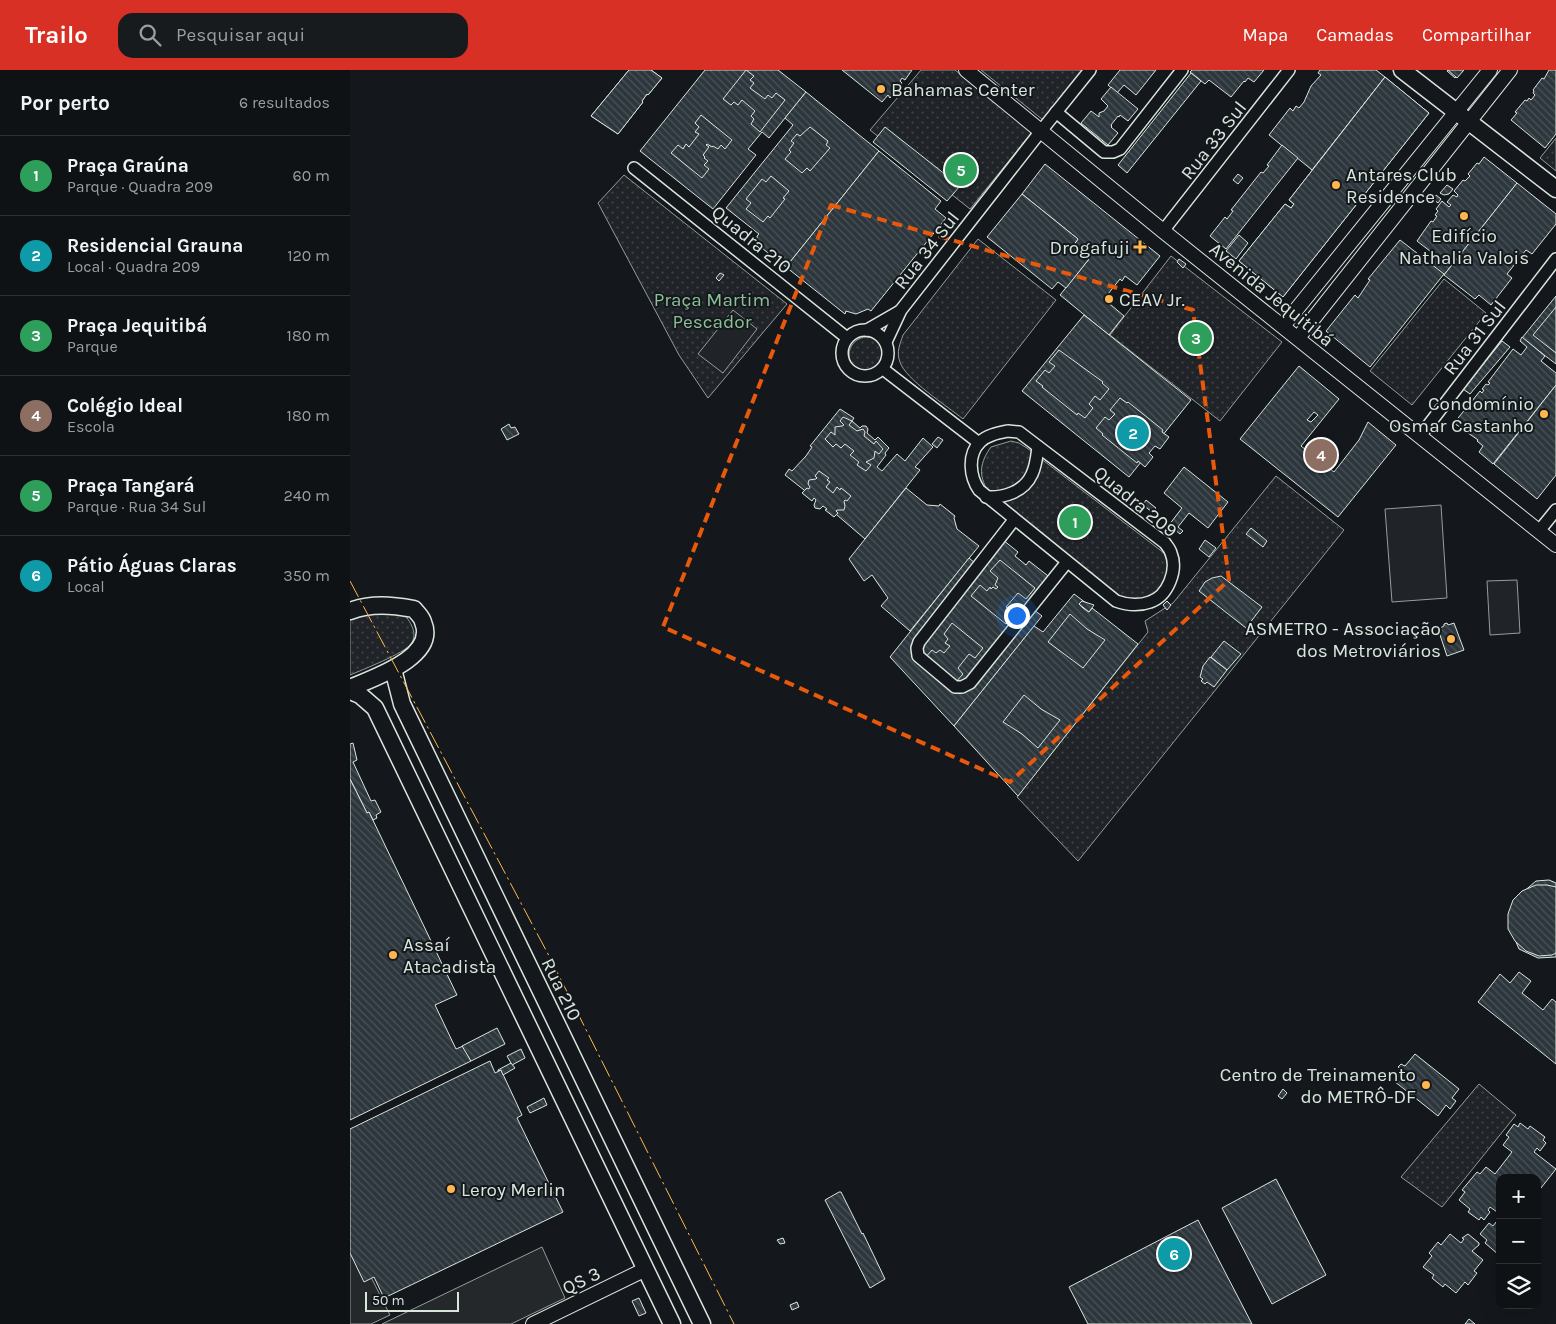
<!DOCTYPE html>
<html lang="pt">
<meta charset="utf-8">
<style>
:root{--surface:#0f1215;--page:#181b1e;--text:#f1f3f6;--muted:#9b9ea0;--line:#2f3234;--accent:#d93025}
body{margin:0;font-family:Karla,sans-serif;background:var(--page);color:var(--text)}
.controls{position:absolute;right:15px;bottom:15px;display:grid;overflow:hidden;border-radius:10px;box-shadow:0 5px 20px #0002}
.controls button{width:45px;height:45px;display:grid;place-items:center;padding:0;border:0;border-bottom:1px solid var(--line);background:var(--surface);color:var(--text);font:25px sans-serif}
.scale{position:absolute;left:15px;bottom:12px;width:94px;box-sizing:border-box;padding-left:5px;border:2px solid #d8e6dc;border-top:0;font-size:14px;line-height:18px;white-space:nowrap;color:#d8e6dc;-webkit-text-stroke:4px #14181c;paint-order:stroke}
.you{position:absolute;left:666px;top:545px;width:18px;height:18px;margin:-12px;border:4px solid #fff;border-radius:50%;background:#1a73e8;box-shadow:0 0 0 8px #1a73e833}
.badge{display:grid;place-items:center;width:32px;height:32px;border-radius:50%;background:var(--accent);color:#fff;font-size:16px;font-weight:700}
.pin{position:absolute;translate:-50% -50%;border:2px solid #fff;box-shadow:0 1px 5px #0006}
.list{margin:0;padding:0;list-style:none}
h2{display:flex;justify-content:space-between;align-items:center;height:65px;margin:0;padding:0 20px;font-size:21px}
h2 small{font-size:16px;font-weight:400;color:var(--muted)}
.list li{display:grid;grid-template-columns:32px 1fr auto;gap:15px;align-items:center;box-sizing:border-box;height:80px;padding:0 20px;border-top:1px solid var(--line)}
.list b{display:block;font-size:19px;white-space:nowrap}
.list p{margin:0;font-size:16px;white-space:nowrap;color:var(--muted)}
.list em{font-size:16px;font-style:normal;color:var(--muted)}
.icon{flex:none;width:28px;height:28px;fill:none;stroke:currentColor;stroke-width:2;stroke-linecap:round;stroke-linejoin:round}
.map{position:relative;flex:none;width:1206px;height:1254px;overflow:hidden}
header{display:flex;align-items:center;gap:30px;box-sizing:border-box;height:70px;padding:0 25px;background:var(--accent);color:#fff}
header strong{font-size:24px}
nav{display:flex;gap:28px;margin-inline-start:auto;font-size:18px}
.search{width:350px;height:45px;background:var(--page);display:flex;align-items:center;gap:12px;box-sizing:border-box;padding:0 18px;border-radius:15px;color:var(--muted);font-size:19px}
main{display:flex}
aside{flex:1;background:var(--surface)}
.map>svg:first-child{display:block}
</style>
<header>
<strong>Trailo</strong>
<div class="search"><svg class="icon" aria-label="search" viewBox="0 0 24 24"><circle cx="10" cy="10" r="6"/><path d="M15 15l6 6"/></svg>Pesquisar aqui</div>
<nav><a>Mapa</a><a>Camadas</a><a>Compartilhar</a></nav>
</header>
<main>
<aside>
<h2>Por perto<small>6 resultados</small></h2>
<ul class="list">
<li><span class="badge" style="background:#2e9e5b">1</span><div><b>Praça Graúna</b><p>Parque · Quadra 209</p></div><em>60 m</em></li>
<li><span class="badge" style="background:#0f9aa8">2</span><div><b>Residencial Grauna</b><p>Local · Quadra 209</p></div><em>120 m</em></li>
<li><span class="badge" style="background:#2e9e5b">3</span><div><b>Praça Jequitibá</b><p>Parque</p></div><em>180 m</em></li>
<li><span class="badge" style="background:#8d6e63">4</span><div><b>Colégio Ideal</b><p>Escola</p></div><em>180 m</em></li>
<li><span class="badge" style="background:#2e9e5b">5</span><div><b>Praça Tangará</b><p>Parque · Rua 34 Sul</p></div><em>240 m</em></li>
<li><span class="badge" style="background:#0f9aa8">6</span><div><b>Pátio Águas Claras</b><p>Local</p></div><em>350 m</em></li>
</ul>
</aside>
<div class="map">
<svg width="1206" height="1254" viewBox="0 0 1206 1254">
<defs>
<pattern id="grass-dots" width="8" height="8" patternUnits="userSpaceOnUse" patternTransform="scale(1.25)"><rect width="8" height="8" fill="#202428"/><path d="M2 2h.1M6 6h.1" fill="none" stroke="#404447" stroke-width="1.8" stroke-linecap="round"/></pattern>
<pattern id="building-back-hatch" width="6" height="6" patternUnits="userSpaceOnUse" patternTransform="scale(1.25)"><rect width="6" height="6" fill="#2c363c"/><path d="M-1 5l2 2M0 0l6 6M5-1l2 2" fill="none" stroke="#4a5358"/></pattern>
</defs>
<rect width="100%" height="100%" fill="#14181c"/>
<g fill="url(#grass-dots)" stroke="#939e99">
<polygon points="571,0 605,0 683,61 620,139 520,60"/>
<polygon points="631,0 733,0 693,50"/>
<polygon points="1206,68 1206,101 1190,88"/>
<polygon points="274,105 437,234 358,328 329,285 248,133"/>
<path d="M628 169 706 230 613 349C597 336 555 309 550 292 546 282 550 274 553 265Z"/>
<polygon points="821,186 932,272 870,351 760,265"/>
<polygon points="1094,209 1136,243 1062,335 1020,301"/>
<circle cx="517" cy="285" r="18"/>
<path d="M661 371 669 373 677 378 814 483C823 503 816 512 804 527L774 531 638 421C628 405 630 392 641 377Z"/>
<polygon points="926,406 994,460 728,791 667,727 798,562 795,551 823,533"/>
<path d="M36 543 55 545C61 553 68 564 61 574 55 583 12 600 0 605V548L11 545Z"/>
<polygon points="1129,1014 1166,1045 1092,1137 1051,1107"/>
</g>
<g fill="#202428" stroke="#939e99">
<polygon points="383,240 407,259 373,303 348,284"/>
<polygon points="1091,435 1097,528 1042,532 1035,439"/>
<polygon points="1167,510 1170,563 1140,565 1137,511"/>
</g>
<g fill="#24282b" stroke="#939e99">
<polygon points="0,1165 40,1245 21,1254 0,1254"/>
<polygon points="192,1177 215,1228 161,1254 32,1254"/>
</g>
<g fill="url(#building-back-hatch)" stroke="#d8e6dc" fill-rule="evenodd">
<polygon points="279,0 301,0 312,8 298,25 297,24 292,31 293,32 268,64 241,46"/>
<polygon points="279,0 301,0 312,8 298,25 297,24 292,31 293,32 268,64 241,46"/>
<polygon points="355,0 428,0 456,22 419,68 412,62 398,79 406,85 363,139 290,81"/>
<polygon points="396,0 404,6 400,10 404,13 400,18 415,29 418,25 422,28 426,23 435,30 410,62 401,54 404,49 401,46 405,41 392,30 388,35 384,32 381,35 373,29"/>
<polygon points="492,0 562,0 555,10 552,8 550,11 552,13 540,28 538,25 532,32"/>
<polygon points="770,0 806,0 786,25 774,15 767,23 758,15"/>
<polygon points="842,0 914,0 904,12 898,8 895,12 894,11 881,27 859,10 855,14 840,2"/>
<polygon points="970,0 1026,0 1035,7 962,100 919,65 940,38 943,41 946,36 949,38 954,32 961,16 971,5 968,3"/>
<polygon points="1098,0 1112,0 1105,8 1097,1"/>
<polygon points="1098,0 1114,0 1107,8"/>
<polygon points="1199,0 1206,0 1206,64 1195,78 1161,50 1167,43 1165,42 1175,30 1177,31 1179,28 1181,30 1185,25 1183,23 1184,21 1183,20 1192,8 1194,9"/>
<polygon points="841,3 851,11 777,103 768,95"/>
<path d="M1035 7 1079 43 933 227 889 191 935 134 941 138 944 134 939 130ZM931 153 963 179 934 214 902 187Z"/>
<polygon points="1035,7 1079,43 933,227 889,191 935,134 941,138 944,134 939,130"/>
<polygon points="591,16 594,18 590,24 586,21"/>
<polygon points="761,17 788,39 778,51 770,45 769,47 768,46 761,55 762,56 761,57 768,63 758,75 731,53 741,41 749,47 749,43 754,41 758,36 751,29"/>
<polygon points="456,22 529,81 436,197 408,175 407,166 409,164 376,138 443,55 435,48"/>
<polygon points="351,45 382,70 375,79 371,75 368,79 363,76 362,77 357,74 356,75 359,77 353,85 355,87 354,88 358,91 354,95 359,99 352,108 321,83 328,75 333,79 336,74 339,77 349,64 345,62 349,57 345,53"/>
<polygon points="460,57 478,71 476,75 480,78 460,101 457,98 452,103 435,89 441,82 439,80 444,73 441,71 447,64 450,66"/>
<polygon points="535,57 610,116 597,131 523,72"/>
<polygon points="932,75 948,88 876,179 860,166 875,147 877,149 883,141 881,140 911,102 913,103 919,96 917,95"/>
<polygon points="529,81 591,131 585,139 596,148 521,241 518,239 506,244 496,241 495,244 436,197"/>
<polygon points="1134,87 1167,113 1094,205 1079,193 1085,185 1067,171 1081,151 1083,152 1087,146 1085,145 1088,141 1086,139 1092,131 1099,137 1101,135 1097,132 1103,125 1107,127 1108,125 1104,121 1113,110 1115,111 1120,106 1118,104 1127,93 1129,94"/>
<polygon points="695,94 810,186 787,215 775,206 772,211 770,209 754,229 774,246 759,265 710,225 739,189 723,176 728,169 672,124"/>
<polygon points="888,104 893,108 888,114 883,110"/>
<polygon points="421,106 439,121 433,128 435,129 420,148 418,146 413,152 396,139 401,133 396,129 412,109 416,112"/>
<polygon points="1167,113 1206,144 1206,154 1182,184 1176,180 1157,204 1162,208 1141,235 1129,225 1125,229 1094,205"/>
<polygon points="1097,115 1103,119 1099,124 1094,125 1090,123"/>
<polygon points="672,124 728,169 723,176 739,189 716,218 708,212 702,219 637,167"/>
<polygon points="1086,125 1091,129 1088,133 1083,129"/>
<polygon points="889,165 898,173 886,189 876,181"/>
<polygon points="1050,170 1094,204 1020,297 976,261 1005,225 1008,228 1020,210 1018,209"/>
<polygon points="829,189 836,194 833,198 827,192"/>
<polygon points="370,203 374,205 369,211 366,208"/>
<polygon points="1206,226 1206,294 1172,268"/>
<polygon points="1206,237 1206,283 1183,265"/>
<polygon points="734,245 841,330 779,407 672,321"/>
<polygon points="1172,267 1195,286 1191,291 1206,303 1206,315 1143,394 1129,382 1133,376 1127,371 1128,370 1104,353 1130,321 1132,323 1134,320 1132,319 1136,314 1138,315 1140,313 1138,312 1163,279 1171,285 1177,277 1170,271"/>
<polygon points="1152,271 1160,277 1120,324 1113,319"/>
<polygon points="709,280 753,312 752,313 759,319 750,330 745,326 739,334 743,338 735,348 728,343 727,345 692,317 693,316 686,311 695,300 699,303 705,296 699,292"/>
<path d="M949 296 989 329 951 376 984 402 1009 370 1018 352 1046 375 988 447 890 369ZM964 342 968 345 961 352 957 350Z"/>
<polygon points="1206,315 1206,405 1187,429 1144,394"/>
<polygon points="770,328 777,333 778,332 813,360 812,362 819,367 810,379 805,376 799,383 803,387 795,397 788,391 787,393 752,365 753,364 746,358 755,347 759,350 765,344 760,340"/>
<polygon points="490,339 504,348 502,351 510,358 512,356 516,356 518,359 517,363 525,370 528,367 539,378 535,383 536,385 527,397 532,401 547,384 555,391 573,368 583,377 565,397 570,400 515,469 473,433 471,435 467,434 466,431 467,428 464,426 463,427 435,405 439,399 442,401 456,386 462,377 460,376"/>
<polygon points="493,347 502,351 499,355 507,361 513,359 515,362 514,366 524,374 526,371 533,379 529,384 525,381 524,388 516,392 521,395 516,401 507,395 509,392 500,385 504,381 495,374 491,378 486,374 483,377 475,369 481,362 485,365 485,357 492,356 494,355 490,351"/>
<polygon points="159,354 161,358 165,357 169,364 157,370 151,359"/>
<polygon points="588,367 593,370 587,378 582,374"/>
<polygon points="834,397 878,432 858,458 839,443 828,457 833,461 830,464 819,455 832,438 814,423"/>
<polygon points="469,401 479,408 477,410 480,412 476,417 483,423 487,417 490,420 491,418 501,426 497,431 495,430 494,431 495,436 494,440 487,440 486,441 488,443 484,447 475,440 477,439 473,436 470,439 465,438 464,435 466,430 464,428 462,431 452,423 457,418 459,419 460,417 458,414 459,410 466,409 467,408 465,406"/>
<polygon points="556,418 577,435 589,436 590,434 605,446 604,448 607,459 629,476 560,561 531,536 538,528 522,505 514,511 499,489"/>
<polygon points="796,430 806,438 802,442 793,435"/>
<polygon points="901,458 917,471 913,477 896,464"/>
<polygon points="648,466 668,482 665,486 676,495 679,491 707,513 684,540 692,546 604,656 540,587 619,488 626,494"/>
<polygon points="855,470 866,478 859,487 849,479"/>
<polygon points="650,490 685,518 676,529 668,523 656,537 664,543 656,554 621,526 630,515 637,521 640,517 641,519 643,517 646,519 648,517 645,515 648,508 640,501"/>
<polygon points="871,506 912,537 896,558 849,521 855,512 862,508"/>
<polygon points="724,524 736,533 732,531 729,534 733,538 739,542 742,538 788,574 668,726 604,656 684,556 693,562"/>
<polygon points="732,531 744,535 739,542 729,534"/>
<polygon points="817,531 821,535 817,540 813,535"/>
<polygon points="720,544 737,559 755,570 733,598 698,572"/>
<polygon points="602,553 633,578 625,588 619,584 608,598 613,604 605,613 574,589 582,580 586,583 590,580 594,583 600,576 595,573 598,569 594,564"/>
<polygon points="1097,553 1098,555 1104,553 1114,580 1097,586 1088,559 1094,556 1094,554"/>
<polygon points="874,571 891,584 877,600 861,587"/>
<polygon points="860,587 877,600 864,617 857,612 855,614 851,611 853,609 850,607 853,596"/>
<polygon points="674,625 691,639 710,650 688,678 672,664 653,652"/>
<polygon points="3,673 7,690 3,692 21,731 25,730 31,742 26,745 27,748 23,750 19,742 17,743 0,709 0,674"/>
<polygon points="0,709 17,743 19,742 107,925 85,935 106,979 113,976 121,991 0,1050"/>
<polygon points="1199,810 1206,813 1206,887 1188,888 1169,879 1160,858 1161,839 1165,829 1186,811"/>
<polygon points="1186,815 1197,815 1206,817 1206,883 1202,885 1189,886 1176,881 1165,871 1158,859 1158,844 1163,830 1172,821"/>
<polygon points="1169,902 1181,911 1172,923 1193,940 1202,929 1206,932 1206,994 1128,932 1150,904 1160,913"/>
<polygon points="147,958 155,974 121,991 112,976"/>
<polygon points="171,979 175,988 162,995 157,986"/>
<polygon points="1065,984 1109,1019 1102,1028 1106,1031 1100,1039 1096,1035 1088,1046 1044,1011 1052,1000 1048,997 1051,994 1055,996"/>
<polygon points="140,991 145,1003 151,1000 172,1045 167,1048 213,1142 34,1228 24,1207 14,1212 0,1183 0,1059"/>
<polygon points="161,993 165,998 153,1005 151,1000 148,1001 148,1000"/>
<polygon points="933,1019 937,1023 932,1029 928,1026"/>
<polygon points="194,1028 197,1035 180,1043 177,1037"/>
<polygon points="1170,1053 1178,1059 1180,1056 1195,1067 1193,1070 1196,1073 1190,1081 1187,1078 1184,1082 1206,1099 1187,1123 1187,1108 1150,1108 1150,1144 1140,1137 1138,1140 1140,1142 1134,1150 1131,1147 1129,1150 1118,1142 1120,1139 1109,1130 1115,1122 1112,1120 1127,1102 1130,1104 1136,1097 1145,1104 1162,1082 1153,1075 1159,1067 1156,1065 1164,1054 1168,1057"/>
<polygon points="926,1109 976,1205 922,1234 872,1138"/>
<polygon points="489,1122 491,1122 512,1164 513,1163 535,1209 520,1218 475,1130"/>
<polygon points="1150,1147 1150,1184 1149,1185 1135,1173 1137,1170 1130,1164 1139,1153 1143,1156"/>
<polygon points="848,1150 902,1254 738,1254 719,1217"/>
<polygon points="1100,1164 1111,1173 1114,1169 1112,1168 1118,1164 1129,1173 1129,1175 1122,1181 1133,1190 1124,1201 1127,1203 1118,1215 1115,1212 1106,1223 1095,1214 1093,1217 1082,1208 1084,1205 1073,1197 1082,1186 1079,1183 1088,1172 1091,1175"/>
<polygon points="433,1168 435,1173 430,1174 427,1170"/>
<polygon points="289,1228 296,1243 289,1246 282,1231"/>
<polygon points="447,1232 449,1237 442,1240 440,1235"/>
<polygon points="1119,1249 1125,1254 1115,1254"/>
</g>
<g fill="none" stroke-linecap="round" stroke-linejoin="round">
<defs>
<g id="minor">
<polyline points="706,42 754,82 763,82 770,79 832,0"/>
<polyline points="284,98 497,268"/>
<polyline points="813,161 939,0"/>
<circle cx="515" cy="283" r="23"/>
<polyline points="517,260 550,241"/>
<polyline points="536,272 551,240 691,61 740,0"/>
<polyline points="533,299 629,373"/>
<path d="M658 361 669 362 815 473C817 476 820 479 821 483 828 500 818 526 800 532 789 536 777 535 766 531L629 420C620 407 617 385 630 372 637 365 648 363 658 361Z"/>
<polyline points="1070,366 1206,189"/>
<path d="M636 427C654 428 674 422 682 404 686 396 687 385 688 377"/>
<polyline points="664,450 569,572 567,578 568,586 605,617 612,617 620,613 717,492"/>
<polyline points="1189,461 1206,440"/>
</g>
<g id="tertiary">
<polyline points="616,0 813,161 1206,475"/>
<polyline points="933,256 1140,0"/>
<polyline points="948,268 1160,0"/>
<polyline points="183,1254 296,1199"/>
</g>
<g id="secondary">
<polyline points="1052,0 1206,119"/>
<path d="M0 541C21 533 42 535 64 539 67 543 72 547 73 552 88 587 23 608 0 618"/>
<polyline points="43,599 52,634 352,1254"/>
<polyline points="0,621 10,625 25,638 322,1254"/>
</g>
</defs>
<use href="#minor" stroke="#d8e6dc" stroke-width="14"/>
<use href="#tertiary" stroke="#d8e6dc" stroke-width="16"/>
<use href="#secondary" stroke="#d8e6dc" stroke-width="19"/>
<use href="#minor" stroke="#14181c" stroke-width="11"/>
<use href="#tertiary" stroke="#14181c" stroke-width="14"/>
<use href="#secondary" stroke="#14181c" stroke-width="16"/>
<polyline stroke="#ffb74d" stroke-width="1" stroke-dasharray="18 4 2.5 4" stroke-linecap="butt" points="0,511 198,884 384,1254"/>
</g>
<path fill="none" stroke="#e8590c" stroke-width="4" stroke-dasharray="10 6" stroke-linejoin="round" d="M481 135 843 240 879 510 660 712 313 557Z"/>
<g fill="#ffb74d" stroke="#14181c" stroke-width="2">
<circle cx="531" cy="19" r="5"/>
<circle cx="986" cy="115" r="5"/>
<circle cx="1114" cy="146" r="5"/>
<path d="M787.5 169.5h5v5h5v5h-5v5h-5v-5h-5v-5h5z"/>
<circle cx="759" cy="229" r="5"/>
<circle cx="1194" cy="344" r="5"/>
<circle cx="1101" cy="569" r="5"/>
<circle cx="43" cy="885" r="5"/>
<circle cx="1076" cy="1015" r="5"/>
<circle cx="101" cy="1119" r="5"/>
</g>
<g text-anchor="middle" stroke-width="4" stroke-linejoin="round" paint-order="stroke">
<g font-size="19" fill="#d8e6dc" stroke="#14181c" text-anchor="start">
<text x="541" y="26">Bahamas Center</text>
<text x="996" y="111">Antares Club<tspan x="996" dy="22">Residence</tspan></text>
<text x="1114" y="172" text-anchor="middle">Edifício<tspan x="1114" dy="22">Nathalia Valois</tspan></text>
<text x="780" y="184" text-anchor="end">Drogafuji</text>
<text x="769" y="236">CEAV Jr.</text>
<text x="1184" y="340" text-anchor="end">Condomínio<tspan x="1184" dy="22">Osmar Castanho</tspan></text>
<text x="1091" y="565" text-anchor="end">ASMETRO - Associação<tspan x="1091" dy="22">dos Metroviários</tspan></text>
<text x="53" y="881">Assaí<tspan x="53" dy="22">Atacadista</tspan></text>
<text x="1066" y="1011" text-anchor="end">Centro de Treinamento<tspan x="1066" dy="22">do METRÔ-DF</tspan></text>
<text x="111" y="1126">Leroy Merlin</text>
</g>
<g font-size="19" fill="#d8e6dc" stroke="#14181c">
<text transform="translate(863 70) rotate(-52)" y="7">Rua 33 Sul</text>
<text transform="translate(402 169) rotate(39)" y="7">Quadra 210</text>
<text transform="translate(576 180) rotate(-52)" y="7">Rua 34 Sul</text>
<text transform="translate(922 224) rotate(39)" y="7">Avenida Jequitibá</text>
<text transform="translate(1124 267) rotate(-52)" y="7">Rua 31 Sul</text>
<text transform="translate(786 431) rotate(39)" y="7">Quadra 209</text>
<text transform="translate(212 919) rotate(64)" y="7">Rua 210</text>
<text transform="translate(231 1210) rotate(-26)" y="7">QS 3</text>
</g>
<g font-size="19" fill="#8ac095" stroke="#14181c">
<text x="362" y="236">Praça Martim<tspan x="362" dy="22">Pescador</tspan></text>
</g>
</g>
</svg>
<div class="controls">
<button>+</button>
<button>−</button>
<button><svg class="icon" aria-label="layers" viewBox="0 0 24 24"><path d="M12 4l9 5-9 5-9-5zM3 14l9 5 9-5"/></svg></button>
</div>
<div class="scale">50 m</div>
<div class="you"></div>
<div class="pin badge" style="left:725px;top:452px;background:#2e9e5b">1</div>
<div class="pin badge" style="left:783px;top:363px;background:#0f9aa8">2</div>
<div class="pin badge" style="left:846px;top:268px;background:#2e9e5b">3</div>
<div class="pin badge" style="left:971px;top:385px;background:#8d6e63">4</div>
<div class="pin badge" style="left:611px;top:100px;background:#2e9e5b">5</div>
<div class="pin badge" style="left:824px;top:1184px;background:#0f9aa8">6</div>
</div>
</main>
